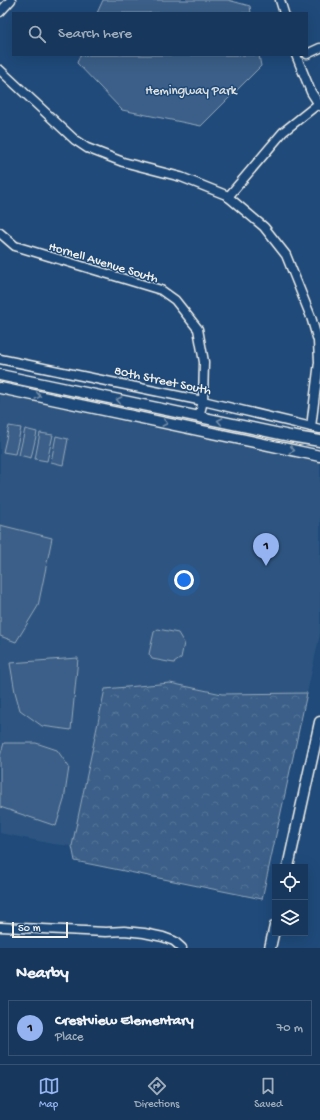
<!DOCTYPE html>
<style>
:root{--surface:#17385c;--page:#244365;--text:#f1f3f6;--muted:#9eacbb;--line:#365272;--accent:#95b2f1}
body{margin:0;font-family:"Gochi Hand",sans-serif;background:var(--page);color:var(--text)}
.controls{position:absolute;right:12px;bottom:12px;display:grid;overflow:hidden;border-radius:0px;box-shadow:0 4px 16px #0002}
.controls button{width:36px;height:36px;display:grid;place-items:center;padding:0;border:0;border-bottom:1px solid var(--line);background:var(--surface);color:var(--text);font:20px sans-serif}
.scale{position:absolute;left:12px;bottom:10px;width:56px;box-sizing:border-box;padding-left:4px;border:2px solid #f4f1e8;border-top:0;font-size:11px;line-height:14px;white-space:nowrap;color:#f4f1e8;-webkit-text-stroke:3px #1f4a7a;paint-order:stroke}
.you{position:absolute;left:184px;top:580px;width:14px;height:14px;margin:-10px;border:3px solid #fff;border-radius:50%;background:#1a73e8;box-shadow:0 0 0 6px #1a73e833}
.badge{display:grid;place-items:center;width:26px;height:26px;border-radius:50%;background:var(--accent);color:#111;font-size:13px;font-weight:700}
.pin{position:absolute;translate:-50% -33px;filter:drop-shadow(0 1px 2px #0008)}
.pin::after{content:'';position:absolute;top:21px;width:14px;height:12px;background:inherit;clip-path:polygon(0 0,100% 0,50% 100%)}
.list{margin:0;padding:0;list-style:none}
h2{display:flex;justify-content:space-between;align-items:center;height:52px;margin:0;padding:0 16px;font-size:17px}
h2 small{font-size:13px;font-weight:400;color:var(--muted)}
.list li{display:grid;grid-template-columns:26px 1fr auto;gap:12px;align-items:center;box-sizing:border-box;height:56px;margin:0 8px 8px;padding:0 8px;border:1px solid var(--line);border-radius:0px}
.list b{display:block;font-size:15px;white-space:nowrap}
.list p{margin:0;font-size:13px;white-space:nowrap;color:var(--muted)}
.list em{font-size:13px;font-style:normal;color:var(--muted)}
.icon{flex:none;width:22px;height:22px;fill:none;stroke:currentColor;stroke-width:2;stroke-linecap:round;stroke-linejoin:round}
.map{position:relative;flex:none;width:320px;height:948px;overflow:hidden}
.search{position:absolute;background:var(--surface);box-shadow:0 4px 16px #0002;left:12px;right:12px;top:12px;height:44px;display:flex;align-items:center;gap:10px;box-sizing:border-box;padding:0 14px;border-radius:0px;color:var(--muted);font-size:15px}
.sheet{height:116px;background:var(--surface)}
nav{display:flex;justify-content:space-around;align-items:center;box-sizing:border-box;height:56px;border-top:1px solid var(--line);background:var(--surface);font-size:11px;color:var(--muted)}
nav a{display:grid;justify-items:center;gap:2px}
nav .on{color:var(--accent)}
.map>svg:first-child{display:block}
</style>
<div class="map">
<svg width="320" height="948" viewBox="0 0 320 948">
<defs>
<pattern id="forest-crowns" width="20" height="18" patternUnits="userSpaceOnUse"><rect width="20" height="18" fill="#3a5f88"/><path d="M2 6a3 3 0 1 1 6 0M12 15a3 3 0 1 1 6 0" fill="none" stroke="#577699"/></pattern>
</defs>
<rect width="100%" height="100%" fill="#1f4a7a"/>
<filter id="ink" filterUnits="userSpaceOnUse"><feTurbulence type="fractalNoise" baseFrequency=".025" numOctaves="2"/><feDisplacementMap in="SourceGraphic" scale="8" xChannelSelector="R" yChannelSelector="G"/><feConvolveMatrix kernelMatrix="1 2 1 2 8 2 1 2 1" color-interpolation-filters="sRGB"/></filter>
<g filter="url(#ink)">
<polygon fill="#2d5581" points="0,394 149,427 284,453 320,462 320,634 307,693 222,694 170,683 105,689 72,846 53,844 0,833"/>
<polygon fill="url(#forest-crowns)" stroke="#97a8b8" points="170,683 222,694 307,693 262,899 75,861 72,846 105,689"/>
<g fill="#3a5f88" stroke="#97a8b8">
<polygon points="103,0 228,0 250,6 251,13 97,13"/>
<polygon points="80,55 259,55 261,66 201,126 122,110 77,63"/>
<polygon points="9,426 21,428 15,454 3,452"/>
<polygon points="25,429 37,432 31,458 19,455"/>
<polygon points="40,433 53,435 47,461 35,459"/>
<polygon points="56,436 68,439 63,465 51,462"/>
<polygon points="0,525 52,538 38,606 16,642 0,636"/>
<polygon points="158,629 178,633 184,643 181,658 174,663 152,659 149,654 154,632"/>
<polygon points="78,658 71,730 42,726 20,710 15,692 10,663"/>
<polygon points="4,743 36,743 57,750 69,767 64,800 56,826 0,807 0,756"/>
</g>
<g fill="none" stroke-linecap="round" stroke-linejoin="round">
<defs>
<g id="minor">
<polyline points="280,0 284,13"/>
<polyline points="0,12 11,0"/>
<polyline points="307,54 320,48"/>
<polyline points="296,55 311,92 320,106"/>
<polyline points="0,70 75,140 87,148 123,162 181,177 226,195 264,227 286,255 311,317 318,341 319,362 311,427"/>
<polyline points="228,197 283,132 318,104"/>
<polyline points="0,233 15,246 161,290 175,300 198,329 204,362 203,401 199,417"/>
<polyline points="0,359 203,401 320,429"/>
<polyline points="0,927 106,932 124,931 144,933 163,937 174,941 182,948"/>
</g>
<g id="major">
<polyline points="0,375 290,436 320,441"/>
<polyline points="0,388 320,456"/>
<polyline points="288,867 320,722"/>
<polyline points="270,948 275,926"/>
</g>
</defs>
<use href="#minor" stroke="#f4f1e8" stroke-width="11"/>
<use href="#major" stroke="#f4f1e8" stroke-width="13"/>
<use href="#minor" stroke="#1f4a7a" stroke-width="8"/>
<use href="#major" stroke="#1f4a7a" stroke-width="10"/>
</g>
<defs><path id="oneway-chevron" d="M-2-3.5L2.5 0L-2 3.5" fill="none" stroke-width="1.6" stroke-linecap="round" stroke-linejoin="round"/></defs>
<g stroke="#748da6">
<use href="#oneway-chevron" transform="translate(38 396) rotate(12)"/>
<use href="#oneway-chevron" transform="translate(119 400) rotate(-168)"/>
<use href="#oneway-chevron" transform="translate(220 421) rotate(-168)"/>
<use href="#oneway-chevron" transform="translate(165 423) rotate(12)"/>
<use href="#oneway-chevron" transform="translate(292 450) rotate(12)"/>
</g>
</g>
<g text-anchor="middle" stroke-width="3" stroke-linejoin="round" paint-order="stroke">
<g font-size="13" fill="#e1e2de" stroke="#1f4a7a">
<text x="191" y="94">Hemingway Park</text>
</g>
<g font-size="13" fill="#f4f1e8" stroke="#1f4a7a">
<text transform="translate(104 261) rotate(17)" y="5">Hornell Avenue South</text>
<text transform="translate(163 379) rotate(12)" y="5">80th Street South</text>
</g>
</g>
</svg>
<div class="controls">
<button><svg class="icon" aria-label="locate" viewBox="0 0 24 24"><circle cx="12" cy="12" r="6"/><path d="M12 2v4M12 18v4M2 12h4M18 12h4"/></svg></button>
<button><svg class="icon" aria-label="layers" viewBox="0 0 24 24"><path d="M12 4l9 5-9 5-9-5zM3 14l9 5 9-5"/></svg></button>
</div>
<div class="scale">50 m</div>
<div class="you"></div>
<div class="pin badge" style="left:266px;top:566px">1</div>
<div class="search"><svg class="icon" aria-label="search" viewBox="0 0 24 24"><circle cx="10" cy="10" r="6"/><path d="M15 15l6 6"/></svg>Search here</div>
</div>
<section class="sheet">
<h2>Nearby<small></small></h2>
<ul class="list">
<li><span class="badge">1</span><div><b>Crestview Elementary</b><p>Place</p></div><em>70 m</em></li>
</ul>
</section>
<nav>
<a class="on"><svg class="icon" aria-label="map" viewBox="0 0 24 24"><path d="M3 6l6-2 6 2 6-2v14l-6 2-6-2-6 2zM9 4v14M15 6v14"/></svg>Map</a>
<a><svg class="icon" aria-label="directions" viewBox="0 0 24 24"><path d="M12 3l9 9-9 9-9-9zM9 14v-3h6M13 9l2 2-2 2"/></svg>Directions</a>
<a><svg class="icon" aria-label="saved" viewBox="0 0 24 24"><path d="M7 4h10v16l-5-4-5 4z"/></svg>Saved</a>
</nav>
